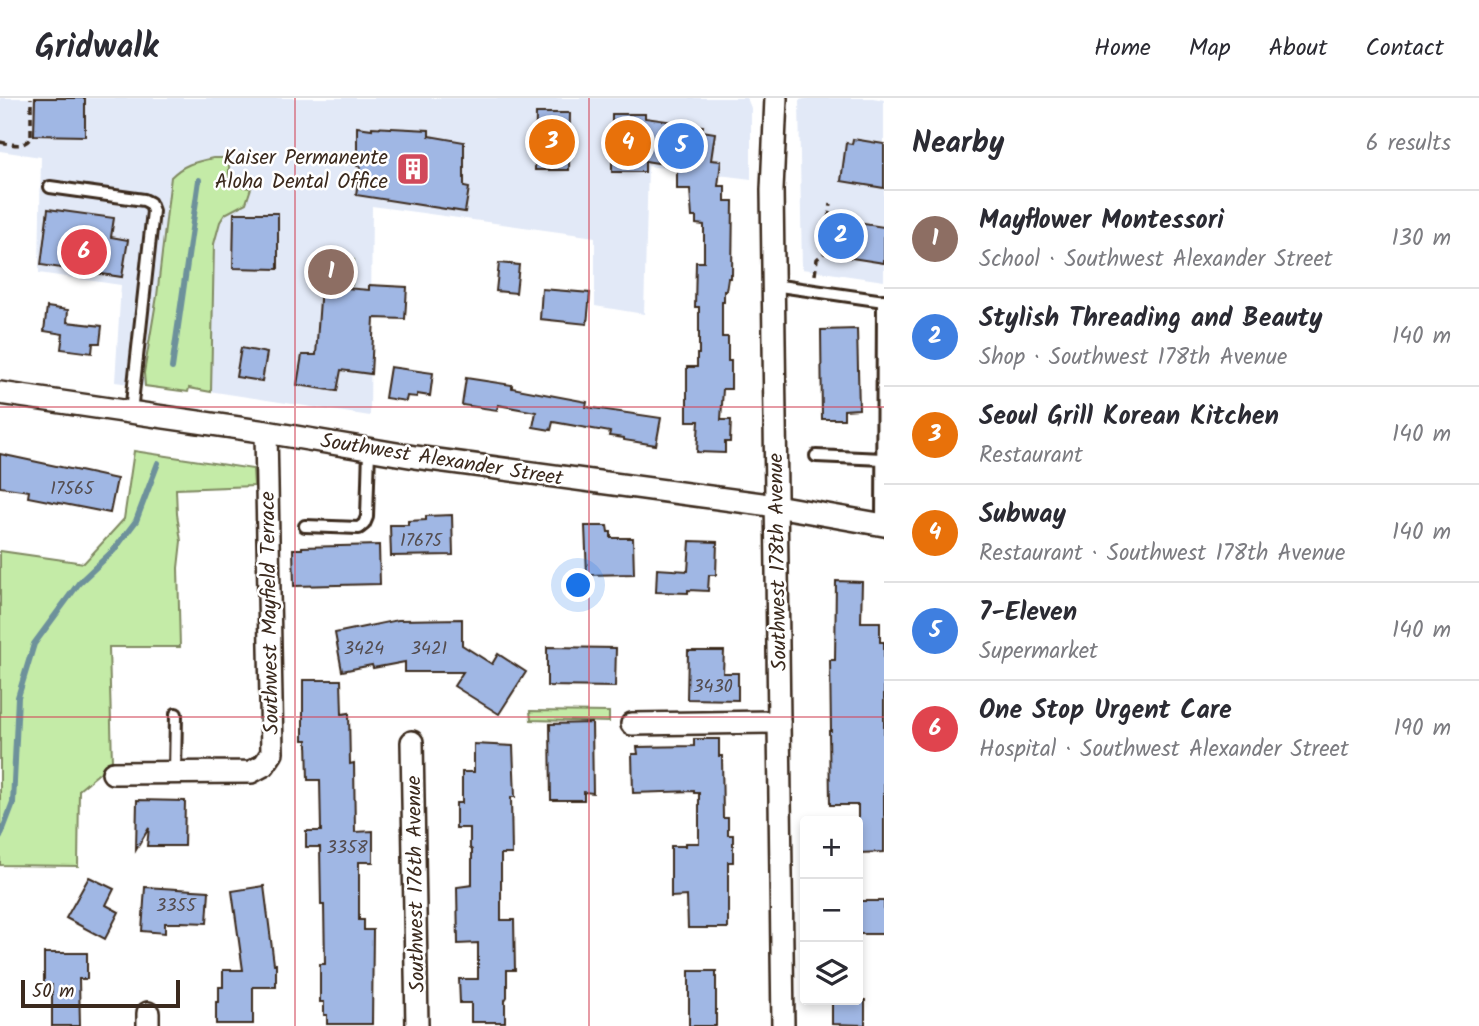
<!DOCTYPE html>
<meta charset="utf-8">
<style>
:root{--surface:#fff;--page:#f7f7f7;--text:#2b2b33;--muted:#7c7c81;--line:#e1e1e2;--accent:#0f766e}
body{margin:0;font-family:Kalam,sans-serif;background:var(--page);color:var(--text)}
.controls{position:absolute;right:21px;bottom:21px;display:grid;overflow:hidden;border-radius:7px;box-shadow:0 4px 10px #0003}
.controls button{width:63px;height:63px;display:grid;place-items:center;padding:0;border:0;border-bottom:2px solid var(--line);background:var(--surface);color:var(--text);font:35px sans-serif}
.scale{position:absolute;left:21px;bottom:18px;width:159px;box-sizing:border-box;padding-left:7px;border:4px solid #3b2a1e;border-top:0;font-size:19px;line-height:24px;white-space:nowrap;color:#3b2a1e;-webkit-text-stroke:5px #fff;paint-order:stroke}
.you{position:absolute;left:579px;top:488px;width:24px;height:24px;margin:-18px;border:5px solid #fff;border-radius:50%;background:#1a73e8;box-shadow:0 0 0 10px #1a73e833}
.badge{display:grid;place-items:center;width:46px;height:46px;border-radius:50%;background:var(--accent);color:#fff;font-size:23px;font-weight:700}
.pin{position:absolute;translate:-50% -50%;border:4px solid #fff;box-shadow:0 2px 7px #0006}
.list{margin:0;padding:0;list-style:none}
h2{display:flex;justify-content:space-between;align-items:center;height:91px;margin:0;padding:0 28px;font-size:30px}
h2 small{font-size:23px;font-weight:400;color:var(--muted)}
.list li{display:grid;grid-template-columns:46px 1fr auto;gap:21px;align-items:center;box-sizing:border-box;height:98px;padding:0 28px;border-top:2px solid var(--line)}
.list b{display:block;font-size:26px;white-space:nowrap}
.list p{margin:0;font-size:23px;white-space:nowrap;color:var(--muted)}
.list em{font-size:23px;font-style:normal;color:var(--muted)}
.icon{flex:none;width:38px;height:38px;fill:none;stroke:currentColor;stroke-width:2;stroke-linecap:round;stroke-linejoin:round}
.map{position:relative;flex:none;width:884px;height:928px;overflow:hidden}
header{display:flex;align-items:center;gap:42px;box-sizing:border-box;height:98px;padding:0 35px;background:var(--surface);border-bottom:2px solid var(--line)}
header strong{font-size:33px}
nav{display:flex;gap:38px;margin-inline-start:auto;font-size:24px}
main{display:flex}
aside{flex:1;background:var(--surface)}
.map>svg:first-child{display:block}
</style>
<header>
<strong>Gridwalk</strong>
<nav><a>Home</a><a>Map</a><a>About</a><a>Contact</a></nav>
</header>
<main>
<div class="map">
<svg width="884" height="928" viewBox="0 0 884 928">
<rect width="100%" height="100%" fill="#fff"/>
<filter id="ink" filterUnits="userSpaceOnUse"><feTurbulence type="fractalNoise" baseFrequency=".0143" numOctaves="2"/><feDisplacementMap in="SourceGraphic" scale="14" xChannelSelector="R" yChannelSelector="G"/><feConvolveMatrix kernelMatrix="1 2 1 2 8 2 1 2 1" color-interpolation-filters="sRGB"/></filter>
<g filter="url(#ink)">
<g fill="#e2e9f7">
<polygon points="0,0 747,0 751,10 751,81 648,68 644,216 595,208 595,139 372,108 370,318 189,290 188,294 115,284 121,187 39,175 41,59 0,53"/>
<polygon points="810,0 873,0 884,2 884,183 802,171 799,2"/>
</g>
<g fill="#c4eba7" stroke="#808a62" stroke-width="2">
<path d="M213 60H229V87L251 90 246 105 225 116 220 124 214 146 211 294 189 290 188 294 145 288 144 275 157 198 171 79C184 66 195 64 213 60Z"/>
<polygon points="329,161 354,162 352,187 328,185"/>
<polygon points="134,353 253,371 254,388 176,391 177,416 181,443 178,470 180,549 109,549 112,664 109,665 109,667 79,692 78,768 0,767 0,453 84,465 124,421"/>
<polygon points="530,613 609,614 609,624 531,622"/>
</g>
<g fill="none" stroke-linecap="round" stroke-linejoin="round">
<g stroke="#6d919b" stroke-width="6">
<polyline points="172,270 199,82"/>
<polyline points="0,739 13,705 18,599 34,546 79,485 114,452 136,423 158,365"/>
</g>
</g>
<g fill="#a0b7e4" stroke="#3b2a1e" stroke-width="2">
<polygon points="35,0 85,0 85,38 34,37"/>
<polygon points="536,15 570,15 569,72 535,72"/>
<polygon points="612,16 645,16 645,20 703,28 702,33 715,35 711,62 721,63 718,88 725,88 725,103 733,103 732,176 730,176 730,180 728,180 726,193 724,193 724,204 722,204 722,239 728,239 728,263 731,263 731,291 723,291 721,322 731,322 730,344 725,344 725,355 697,354 699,323 687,323 687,269 697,269 697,256 699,256 699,209 695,209 696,164 704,164 704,127 696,126 696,119 692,119 690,91 677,91 677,68 645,63 645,74 612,74"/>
<polygon points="357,29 372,31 372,29 429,32 429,38 464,44 464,89 469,90 465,114 356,97 360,68 357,68"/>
<polygon points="853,41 884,46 884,90 841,83 846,45 852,46"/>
<polygon points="48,111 114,120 111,139 128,142 122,179 41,167"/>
<polygon points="234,115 278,115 278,171 233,170"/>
<polygon points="831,121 884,129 884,165 826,156"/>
<polygon points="499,165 519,167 516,195 496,193"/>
<polygon points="369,187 407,189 405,221 374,220 371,276 341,272 337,293 297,287 302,257 316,257 321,188 369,192"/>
<polygon points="542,191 590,195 587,226 540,221"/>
<polygon points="47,209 68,212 67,224 102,228 100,245 93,245 92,255 61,251 63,236 44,233"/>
<polygon points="857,231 859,311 844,312 844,321 822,321 821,232"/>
<polygon points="241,250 267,255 262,283 236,279"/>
<polygon points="390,269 433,275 430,298 417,296 417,299 407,298 406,303 385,300"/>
<polygon points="466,280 512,287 512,290 587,304 586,309 661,320 656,347 624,342 624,340 609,338 610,334 553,324 551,332 533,329 536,314 498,307 497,312 462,307"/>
<polygon points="0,356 117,381 110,415 28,399 29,393 0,389"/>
<polygon points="452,417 453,457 391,458 390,427 408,427 408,423 426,422 426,418"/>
<polygon points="585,428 607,428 608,434 611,434 611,440 633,440 634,476 587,477"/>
<polygon points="690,443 717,444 716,477 709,477 708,493 688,492 688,495 656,494 657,471 688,473"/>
<polygon points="379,447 380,486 294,488 293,451 302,451 302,449"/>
<polygon points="836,483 862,484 861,524 880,524 880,544 884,544 884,754 858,755 858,707 830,707 829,633 831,633 830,562 835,562"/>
<polygon points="462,521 462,547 492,566 498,556 526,574 499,616 454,588 463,574 405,574 405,564 373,570 372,567 342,573 335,535 398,522"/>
<polygon points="547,549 616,550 615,589 547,588"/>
<polygon points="688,553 724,553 723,575 738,575 738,602 687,601"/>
<polygon points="303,582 341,582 342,616 349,615 350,666 354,665 355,734 373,733 373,764 359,764 359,822 364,822 364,832 373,832 372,926 327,926 327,917 324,917 324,904 320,904 320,866 325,866 324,807 321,807 320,749 306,749 306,733 321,733 320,682 308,682 307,642 303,642"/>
<polygon points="592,625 593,695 584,694 584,702 551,702 550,626"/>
<polygon points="694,641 719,641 719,658 722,658 723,720 728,720 728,737 733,737 733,764 728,764 728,830 688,830 687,798 671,799 671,748 685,748 685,745 699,745 699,695 694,695 694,693 633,695 632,656 638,656 637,649 694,648"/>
<polygon points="474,646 513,648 515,699 511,699 512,756 501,756 501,822 514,822 515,872 507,872 507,899 505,902 505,924 471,924 471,905 460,905 459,881 478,881 478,845 458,846 457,789 472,787 472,752 470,750 470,730 456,730 456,705 462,705 462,674 474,674"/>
<polygon points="137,702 185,703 184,748 147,748 149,730 136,752"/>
<polygon points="89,779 114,791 106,807 119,814 105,841 66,820"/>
<polygon points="264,788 274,866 276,866 276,889 253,889 253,926 216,926 216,904 219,904 219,889 223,889 223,872 243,872 232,793"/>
<polygon points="145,789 209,793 207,825 181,824 181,825 165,825 165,835 142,833"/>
<rect x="858" y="803" width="26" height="33"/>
<polygon points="44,855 87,855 87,881 79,881 80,928 52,928 52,887 44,887"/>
<rect x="689" y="873" width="27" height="55"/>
<polygon points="832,902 865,902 865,927 832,926"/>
</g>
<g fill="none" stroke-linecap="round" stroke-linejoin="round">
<defs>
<g id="lane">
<polyline points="50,89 144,102 150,105 153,113 131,314"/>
<polyline points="773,187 884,203"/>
<polyline points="816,358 883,361"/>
<polyline points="882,427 883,202"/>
<polyline points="305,428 359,430 364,426 367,419 369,351"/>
<polyline points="175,675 176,616"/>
</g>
<g id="street">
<polyline points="776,0 772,92 783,928"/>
<polyline points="0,295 266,334 415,359 776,408 884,427"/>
<polyline points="632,626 779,624"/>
<polyline points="412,644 417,928"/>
<polyline points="113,675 251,674 264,667 272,655 266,334"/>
<polyline points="148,915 148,928"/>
</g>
</defs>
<use href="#lane" stroke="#3b2a1e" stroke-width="16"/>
<use href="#street" stroke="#3b2a1e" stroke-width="26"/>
<g stroke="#3b2a1e" stroke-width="3.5" stroke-dasharray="7 5" stroke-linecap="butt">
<path d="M0 44C12 46 24 51 31 39V0"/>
<polyline points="815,177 817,161 824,155 831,106"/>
</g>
<use href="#lane" stroke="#fff" stroke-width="10"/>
<use href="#street" stroke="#fff" stroke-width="21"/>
</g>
</g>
<path fill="none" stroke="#d1495b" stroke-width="2" stroke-opacity="0.55" d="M295 0V928M589 0V928M0 309H884M0 619H884"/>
<defs>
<symbol id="building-square" viewBox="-11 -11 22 22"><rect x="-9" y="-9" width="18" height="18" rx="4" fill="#d1495b" stroke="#fff"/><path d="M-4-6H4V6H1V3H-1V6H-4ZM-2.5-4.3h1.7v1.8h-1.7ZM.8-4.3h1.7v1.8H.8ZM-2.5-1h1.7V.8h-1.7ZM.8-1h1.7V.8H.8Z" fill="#fff"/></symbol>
</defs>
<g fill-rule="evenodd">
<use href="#building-square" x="394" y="52" width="38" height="38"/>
</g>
<g text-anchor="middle" stroke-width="5" stroke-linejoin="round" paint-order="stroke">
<g font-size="18" fill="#544d50">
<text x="72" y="396">17565</text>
<text x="421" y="448">17675</text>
<text x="364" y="556">3424</text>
<text x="429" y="556">3421</text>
<text x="713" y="594">3430</text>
<text x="347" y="755">3358</text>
<text x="176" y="813">3355</text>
</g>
<g font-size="21" fill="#3b2a1e" stroke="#fff" text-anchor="end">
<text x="388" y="66">Kaiser Permanente<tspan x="388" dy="24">Aloha Dental Office</tspan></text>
</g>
<g font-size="21" fill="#3b2a1e" stroke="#fff">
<text transform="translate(442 361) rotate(9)" y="7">Southwest Alexander Street</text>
<text transform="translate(777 464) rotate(-91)" y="7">Southwest 178th Avenue</text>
<text transform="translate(269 515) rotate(-91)" y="7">Southwest Mayfield Terrace</text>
<text transform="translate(415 786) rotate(-91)" y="7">Southwest 176th Avenue</text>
</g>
</g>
</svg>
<div class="controls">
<button>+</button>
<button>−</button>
<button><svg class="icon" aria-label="layers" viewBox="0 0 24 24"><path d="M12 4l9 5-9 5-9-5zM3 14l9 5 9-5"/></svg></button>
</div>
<div class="scale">50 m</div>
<div class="you"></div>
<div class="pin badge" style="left:331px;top:174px;background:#8d6e63">1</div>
<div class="pin badge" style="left:841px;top:138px;background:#3f7fe0">2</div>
<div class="pin badge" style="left:552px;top:44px;background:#e8710a">3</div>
<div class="pin badge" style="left:628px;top:45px;background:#e8710a">4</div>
<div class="pin badge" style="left:681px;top:48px;background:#3f7fe0">5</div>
<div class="pin badge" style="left:84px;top:154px;background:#e0444e">6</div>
</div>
<aside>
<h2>Nearby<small>6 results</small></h2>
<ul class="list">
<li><span class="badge" style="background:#8d6e63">1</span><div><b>Mayflower Montessori</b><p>School · Southwest Alexander Street</p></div><em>130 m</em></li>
<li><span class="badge" style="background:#3f7fe0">2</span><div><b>Stylish Threading and Beauty</b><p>Shop · Southwest 178th Avenue</p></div><em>140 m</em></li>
<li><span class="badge" style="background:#e8710a">3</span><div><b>Seoul Grill Korean Kitchen</b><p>Restaurant</p></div><em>140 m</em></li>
<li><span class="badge" style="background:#e8710a">4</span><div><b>Subway</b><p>Restaurant · Southwest 178th Avenue</p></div><em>140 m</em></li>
<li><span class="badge" style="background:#3f7fe0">5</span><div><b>7-Eleven</b><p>Supermarket</p></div><em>140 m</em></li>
<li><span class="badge" style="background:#e0444e">6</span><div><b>One Stop Urgent Care</b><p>Hospital · Southwest Alexander Street</p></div><em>190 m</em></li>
</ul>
</aside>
</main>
